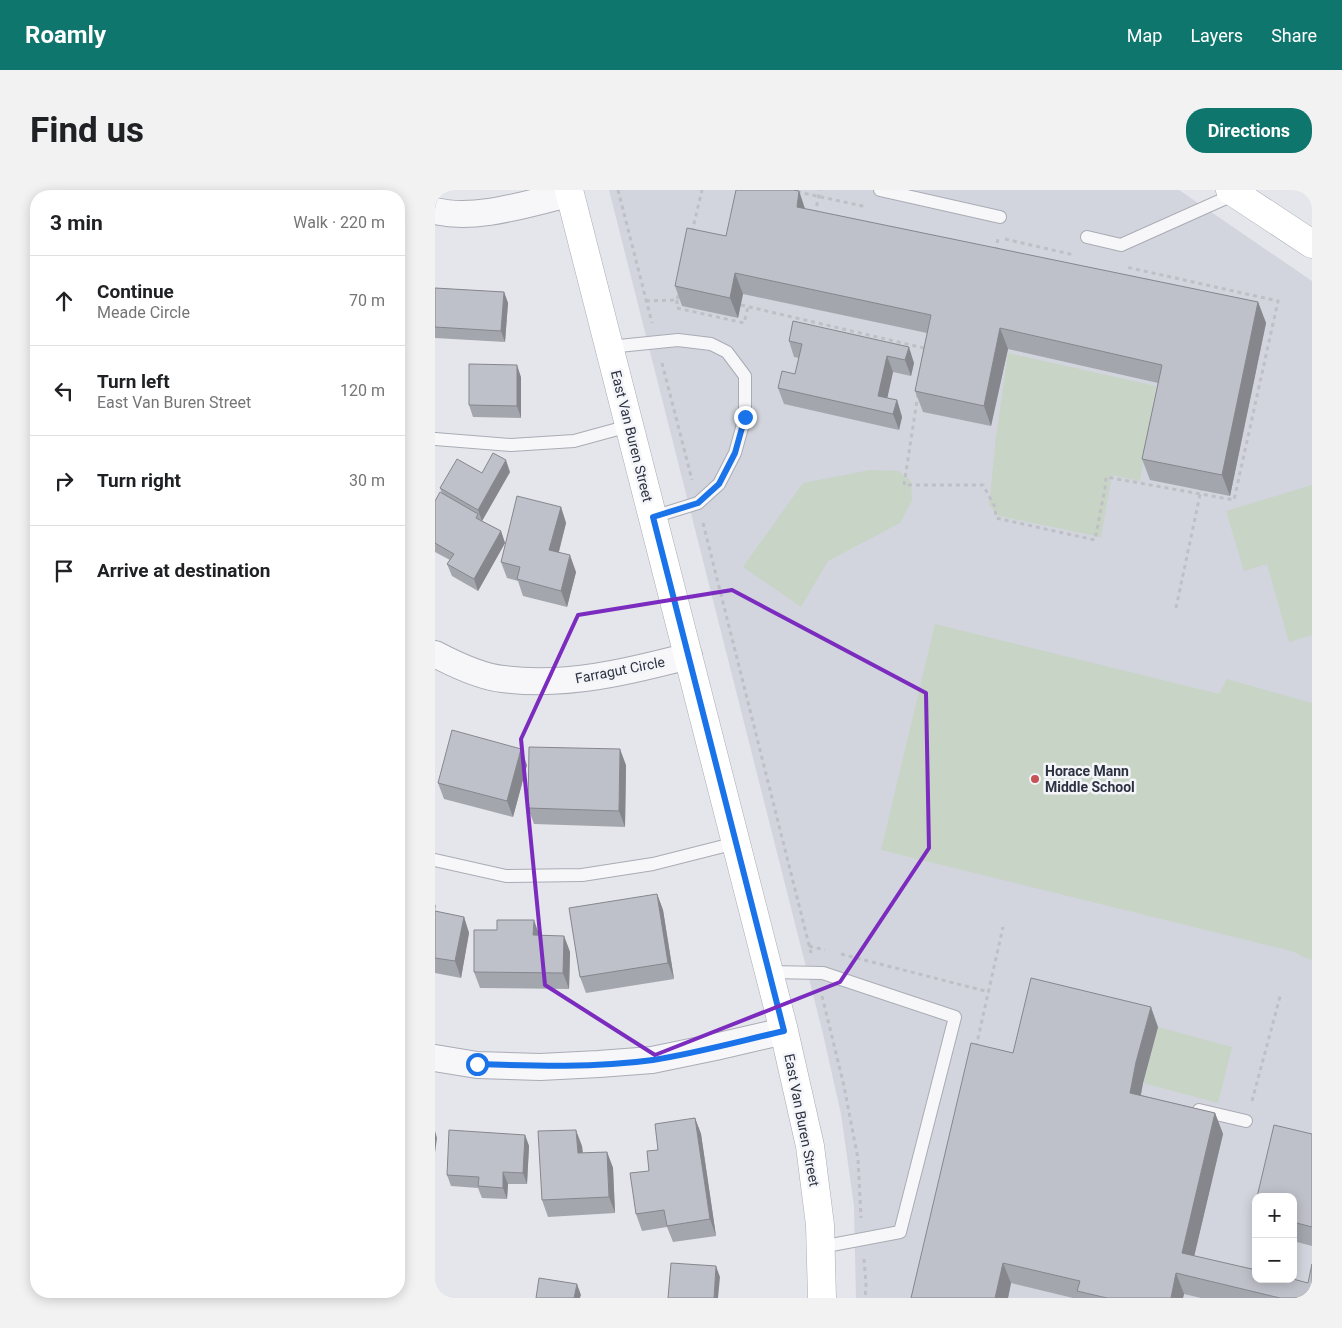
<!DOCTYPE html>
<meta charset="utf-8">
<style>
:root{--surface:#fff;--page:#f2f2f2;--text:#202124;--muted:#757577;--line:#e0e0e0;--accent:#0f766e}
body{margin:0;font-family:Roboto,sans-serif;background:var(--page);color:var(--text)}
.controls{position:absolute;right:15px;bottom:15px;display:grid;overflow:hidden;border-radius:10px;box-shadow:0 2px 12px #0003}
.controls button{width:45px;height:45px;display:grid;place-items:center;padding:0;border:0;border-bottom:1px solid var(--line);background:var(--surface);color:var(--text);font:25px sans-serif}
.stop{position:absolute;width:15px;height:15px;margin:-11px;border:4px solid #1a73e8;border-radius:50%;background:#fff}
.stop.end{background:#1a73e8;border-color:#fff;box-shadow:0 1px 5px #0008}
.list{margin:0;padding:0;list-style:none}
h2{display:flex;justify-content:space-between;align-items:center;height:65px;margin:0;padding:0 20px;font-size:21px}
h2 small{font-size:16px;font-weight:400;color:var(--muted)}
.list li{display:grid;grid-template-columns:32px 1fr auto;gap:15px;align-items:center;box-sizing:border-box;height:90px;padding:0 20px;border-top:1px solid var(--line)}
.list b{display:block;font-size:19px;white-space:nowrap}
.list p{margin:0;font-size:16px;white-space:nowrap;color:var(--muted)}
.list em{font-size:16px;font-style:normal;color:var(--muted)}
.icon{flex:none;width:28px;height:28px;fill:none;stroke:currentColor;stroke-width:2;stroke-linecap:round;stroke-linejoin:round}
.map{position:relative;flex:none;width:877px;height:1108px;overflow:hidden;border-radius:20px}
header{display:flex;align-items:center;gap:30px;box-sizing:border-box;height:70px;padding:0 25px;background:var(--accent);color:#fff}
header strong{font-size:24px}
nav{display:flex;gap:28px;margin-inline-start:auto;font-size:18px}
.intro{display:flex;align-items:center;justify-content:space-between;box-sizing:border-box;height:120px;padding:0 30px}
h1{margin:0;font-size:35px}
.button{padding:12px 22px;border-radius:20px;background:var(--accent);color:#fff;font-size:18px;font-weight:700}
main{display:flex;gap:30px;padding:0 30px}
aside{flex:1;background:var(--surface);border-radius:20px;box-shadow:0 2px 12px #0003}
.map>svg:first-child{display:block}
</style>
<header>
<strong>Roamly</strong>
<nav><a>Map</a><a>Layers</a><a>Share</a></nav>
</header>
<div class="intro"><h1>Find us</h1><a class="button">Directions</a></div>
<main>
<aside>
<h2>3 min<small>Walk · 220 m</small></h2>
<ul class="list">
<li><svg class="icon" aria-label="ahead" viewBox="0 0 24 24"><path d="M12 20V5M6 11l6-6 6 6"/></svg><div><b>Continue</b><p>Meade Circle</p></div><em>70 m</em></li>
<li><svg class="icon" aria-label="left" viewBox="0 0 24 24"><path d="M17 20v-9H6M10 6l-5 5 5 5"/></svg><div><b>Turn left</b><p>East Van Buren Street</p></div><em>120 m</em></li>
<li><svg class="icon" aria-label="right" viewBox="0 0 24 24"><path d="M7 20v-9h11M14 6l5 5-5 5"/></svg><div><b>Turn right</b></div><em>30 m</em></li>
<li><svg class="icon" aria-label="arrive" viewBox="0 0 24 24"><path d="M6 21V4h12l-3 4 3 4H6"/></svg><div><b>Arrive at destination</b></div></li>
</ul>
</aside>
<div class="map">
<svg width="877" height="1108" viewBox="0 0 877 1108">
<rect width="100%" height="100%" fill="#e4e6eb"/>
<path fill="#d2d5dd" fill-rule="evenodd" d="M174 0H744L877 91V1108H421L419 1016 406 924 388 844ZM821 1007H858V1089H821Z"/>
<g fill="#c8d4c6">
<polygon points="573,163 721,196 705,291 677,285 666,347 564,326 554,315 561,247"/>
<polygon points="435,280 463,281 476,291 477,311 465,333 393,371 366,417 308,377 368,293"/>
<polygon points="877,295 877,445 854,452 832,374 809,381 791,321"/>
<polygon points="500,434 784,504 792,489 877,513 877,770 866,766 860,762 446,660"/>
<polygon points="723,837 797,857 783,913 708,893"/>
</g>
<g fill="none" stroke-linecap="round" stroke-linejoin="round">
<defs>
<g id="lane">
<polyline points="445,0 565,27"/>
<polyline points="652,47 686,55 800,4"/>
<polyline points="174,157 243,150 276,154 292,162 310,186 310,227 300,263 284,294 263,313 218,327"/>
<polyline points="0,249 76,255 139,251 194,236"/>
<polyline points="0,670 71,686 147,685 218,674 301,653"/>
<polyline points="334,782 388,783 520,827 465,1042 386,1057"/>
<polyline points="764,920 811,931"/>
</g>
<g id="street">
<path d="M0 21C42 31 94 13 134 4"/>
<path d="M0 464C19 474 47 487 68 489 132 497 192 482 254 466"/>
<polyline points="0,868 42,875 105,877 164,874 217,870 280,857 349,841"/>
</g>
<g id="secondary">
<polyline points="134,0 349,841 375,956 385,1035 387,1108"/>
<polyline points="795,0 877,54"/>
</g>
</defs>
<use href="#lane" stroke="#a9acb5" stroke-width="14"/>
<use href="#street" stroke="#a9acb5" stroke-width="28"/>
<use href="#secondary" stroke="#a9acb5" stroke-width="29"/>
<g stroke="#bec0c6" stroke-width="3" stroke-dasharray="4 4" stroke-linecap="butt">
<polyline points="183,0 217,133"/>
<polyline points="354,0 432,17"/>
<polyline points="380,24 385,0"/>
<polyline points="257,42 267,0"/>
<polyline points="570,49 639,65"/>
<polyline points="561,61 563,48"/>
<polyline points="242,110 242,118 309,133 313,117"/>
<polyline points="211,111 242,110 244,102"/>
<polyline points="306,115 489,158 489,161"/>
<polyline points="227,173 257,290"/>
<polyline points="483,204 469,295 548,295 560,317 561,328 660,350 670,298 671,287 799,310 843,111 691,77"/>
<polyline points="268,333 376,763"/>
<polyline points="741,418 766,300"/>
<polyline points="374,756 390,760"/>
<polyline points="406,764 554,802"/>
<polyline points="387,806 409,896 423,969 426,1028"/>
<polyline points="541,857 568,737"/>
<polyline points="817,911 846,803"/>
<polyline points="429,1069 431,1094 430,1108"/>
</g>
<use href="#lane" stroke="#f7f7f9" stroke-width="12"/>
<use href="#street" stroke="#f7f7f9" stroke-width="26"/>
<use href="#secondary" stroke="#fff" stroke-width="28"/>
</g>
<g fill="#a4a6ae">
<polygon points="364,1 370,19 823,112 831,133 795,306 715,290 707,269 723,193 573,159 556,236 488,222 480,201 492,143 308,104 303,128 247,116 240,96 291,46"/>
<polygon points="0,98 69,102 73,113 70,152 0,148"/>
<polygon points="358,131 479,173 476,186 458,182 452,208 462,210 467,227 464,240 349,214 343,198 360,184 364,168 359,167 354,151"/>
<polygon points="86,187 86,228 38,227 34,215"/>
<polygon points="75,282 47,331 66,341 70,353 43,401 17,386 12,374 15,370 0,362 0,311 7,304 5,298 47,283"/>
<polygon points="126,317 131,333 124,362 141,382 132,417 88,406 83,391 72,388 66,372"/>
<polygon points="92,575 78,627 9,609 3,593"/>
<polygon points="191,575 190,637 99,634 93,618"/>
<polygon points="222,704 228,720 239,789 151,803 145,787"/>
<polygon points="0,714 1,716 0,721 29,727 34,743 26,788 0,783"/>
<polygon points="104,746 129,746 135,762 134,799 45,798 39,782"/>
<polygon points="723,837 708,893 706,905 780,923 788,944 759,1066 873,1093 877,1108 766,1108 749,1104 748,1108 638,1108 576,1093 573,1108 476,1108 578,863"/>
<polygon points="260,928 266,944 281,1046 238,1052 232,1037 207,1041 201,1024 214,981 223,960"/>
<polygon points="877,944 877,1056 858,1051 858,1007"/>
<polygon points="90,945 94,956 92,994 73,994 72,1009 47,1008 43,998 16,996 12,985"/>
<polygon points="147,956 148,963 172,962 178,978 180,1023 113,1027 107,1010"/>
<polygon points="821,1011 821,1030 818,1023"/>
</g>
<g fill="#86878d">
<polygon points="364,1 371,22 362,17"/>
<polygon points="300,83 308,104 303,128 295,108"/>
<polygon points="69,102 73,113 70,152 66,141"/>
<polygon points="823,112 831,133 795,306 787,285"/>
<polygon points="565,138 573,159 556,236 549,216"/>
<polygon points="474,157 479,173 476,186 470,170"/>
<polygon points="452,166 458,182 449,223 443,206"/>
<polygon points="82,175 86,187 86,228 82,216"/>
<polygon points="462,210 467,227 464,240 458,224"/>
<polygon points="71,270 75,282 47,331 43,320"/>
<polygon points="126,317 131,333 120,376 114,360"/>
<polygon points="66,341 70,353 43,401 39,389"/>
<polygon points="135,365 141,382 132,417 126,401"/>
<polygon points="86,559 92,575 78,627 72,611"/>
<polygon points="185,559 191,575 190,637 184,621"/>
<polygon points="222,704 228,720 239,789 233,773"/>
<polygon points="29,727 34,743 26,788 20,771"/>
<polygon points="99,730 105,747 98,745"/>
<polygon points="129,746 135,762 134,799 128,783"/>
<polygon points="716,817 723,837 708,893 702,923 695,903 701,872"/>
<polygon points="780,923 788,944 755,1084 747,1063"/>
<polygon points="260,928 266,944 281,1046 275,1029"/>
<polygon points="141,940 147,956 149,980 143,963"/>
<polygon points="0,941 2,948 0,963"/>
<polygon points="90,945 94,956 92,994 88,983"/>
<polygon points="172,962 178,978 180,1023 174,1007"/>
<polygon points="68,982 73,994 72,1009 68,998"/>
<polygon points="568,1073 576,1093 573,1108 560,1108"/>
<polygon points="281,1076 285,1087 283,1108 279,1108"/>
<polygon points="741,1083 749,1104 748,1108 736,1108"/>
<polygon points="142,1094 146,1105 145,1108 139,1108"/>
</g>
<g fill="#bfc1ca" stroke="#86878d">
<polygon points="301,0 358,0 364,1 362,17 823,112 787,285 707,269 727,175 565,138 549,216 480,201 496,125 300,83 295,108 240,96 252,38 291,46"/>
<polygon points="0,98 69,102 66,141 0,137"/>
<polygon points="358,131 474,157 470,170 452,166 443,206 462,210 458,224 343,198 347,181 360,184 367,154 354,151"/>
<polygon points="34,174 82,175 82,216 34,215"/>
<polygon points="58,263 71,270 43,320 5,298 22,269 47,283"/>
<polygon points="5,302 43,324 41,328 66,341 39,389 12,374 19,364 0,353 0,311"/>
<polygon points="82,306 126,317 114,360 135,365 126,401 82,389 85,377 66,372"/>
<polygon points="17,540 86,559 72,611 3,593"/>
<polygon points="94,557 185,559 184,621 93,618"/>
<polygon points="222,704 233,773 145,787 134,718"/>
<polygon points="0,721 29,727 20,771 0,768"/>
<polygon points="62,730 99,730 98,745 129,746 128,783 39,782 39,740 62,740"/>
<polygon points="596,788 716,817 701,872 695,903 780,923 747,1063 821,1080 821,1089 858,1089 873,1093 877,1074 877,1108 845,1108 741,1083 736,1108 672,1108 642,1101 645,1091 568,1073 560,1108 476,1108 536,853 578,863"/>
<polygon points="260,928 275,1029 232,1036 229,1020 201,1024 195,983 214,981 212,961 223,960 220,934"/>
<polygon points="839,935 877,944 877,1037 858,1032 858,1007 822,1007"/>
<polygon points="14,940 90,945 88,983 68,982 68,998 43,996 44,987 12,985"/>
<polygon points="141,940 143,963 172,962 174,1007 107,1010 103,941"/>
<polygon points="821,1011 821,1023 818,1023"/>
<polygon points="236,1073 281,1076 279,1108 233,1108"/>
<polygon points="104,1088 142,1094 139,1108 101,1108"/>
</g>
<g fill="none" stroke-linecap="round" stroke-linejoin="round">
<path stroke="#1a73e8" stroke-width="6" d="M42 874C101 876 160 878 218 870 262 863 305 851 349 841L218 327 263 313 284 294 300 263 310 227"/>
</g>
<path fill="none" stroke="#7b2cbf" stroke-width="4" stroke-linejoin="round" d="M297 400 491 503 494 658 405 792 220 865 110 795 86 549 143 425Z"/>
<circle fill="#c55455" stroke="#f4f5f8" stroke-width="2" cx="600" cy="589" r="5"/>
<g text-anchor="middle" stroke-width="5" stroke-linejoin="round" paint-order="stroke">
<g font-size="14" fill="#2d3242" stroke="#f4f5f8">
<text transform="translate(197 246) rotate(76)" y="5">East Van Buren Street</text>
<text transform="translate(185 480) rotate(-11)" y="5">Farragut Circle</text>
<text transform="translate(367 930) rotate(79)" y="5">East Van Buren Street</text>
</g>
<g font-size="14" font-weight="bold" fill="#2d3242" stroke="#f4f5f8" text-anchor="start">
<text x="610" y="586">Horace Mann<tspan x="610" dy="16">Middle School</tspan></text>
</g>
</g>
</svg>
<div class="controls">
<button>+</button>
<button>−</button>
</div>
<div class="stop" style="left:42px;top:874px"></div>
<div class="stop end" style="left:310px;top:227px"></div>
</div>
</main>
